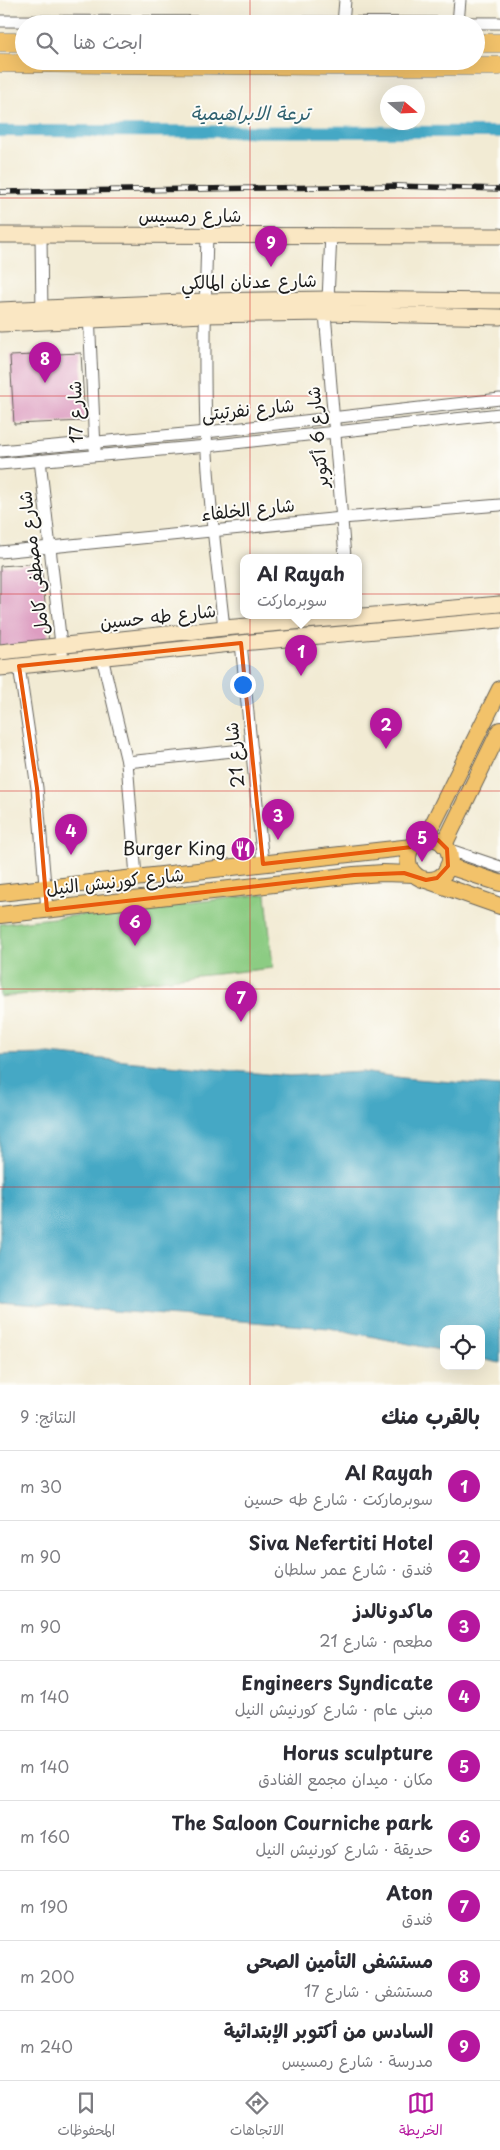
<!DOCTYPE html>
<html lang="ar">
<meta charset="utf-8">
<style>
:root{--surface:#fff;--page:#f7f7f7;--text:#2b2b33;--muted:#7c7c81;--line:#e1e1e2;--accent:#b5179e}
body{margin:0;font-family:"Playpen Sans","Playpen Sans Arabic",sans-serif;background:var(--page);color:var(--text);direction:rtl}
.controls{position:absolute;right:15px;bottom:15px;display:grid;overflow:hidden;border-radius:10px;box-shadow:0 5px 20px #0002}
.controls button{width:45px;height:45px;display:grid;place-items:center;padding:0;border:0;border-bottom:1px solid var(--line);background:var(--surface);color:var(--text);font:25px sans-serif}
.compass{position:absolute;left:380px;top:85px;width:45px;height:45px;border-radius:50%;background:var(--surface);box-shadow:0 5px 20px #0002;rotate:109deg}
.you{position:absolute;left:242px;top:684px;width:18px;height:18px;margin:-12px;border:4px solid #fff;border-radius:50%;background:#1a73e8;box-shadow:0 0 0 8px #1a73e833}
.badge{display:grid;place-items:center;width:32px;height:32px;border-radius:50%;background:var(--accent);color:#fff;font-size:16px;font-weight:700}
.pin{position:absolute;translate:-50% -41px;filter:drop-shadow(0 1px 2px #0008)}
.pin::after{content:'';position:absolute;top:26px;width:18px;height:15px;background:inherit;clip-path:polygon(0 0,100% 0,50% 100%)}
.popup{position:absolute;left:240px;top:554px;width:122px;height:65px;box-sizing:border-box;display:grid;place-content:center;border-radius:10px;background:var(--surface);filter:drop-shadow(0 1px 4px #0005);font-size:16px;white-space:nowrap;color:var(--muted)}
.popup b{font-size:19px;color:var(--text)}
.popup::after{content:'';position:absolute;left:50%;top:100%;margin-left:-10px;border:10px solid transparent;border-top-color:var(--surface)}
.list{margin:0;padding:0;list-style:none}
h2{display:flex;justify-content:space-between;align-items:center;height:65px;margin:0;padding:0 20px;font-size:21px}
h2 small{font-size:16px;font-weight:400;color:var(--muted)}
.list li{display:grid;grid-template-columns:32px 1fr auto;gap:15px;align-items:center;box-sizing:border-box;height:70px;padding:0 20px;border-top:1px solid var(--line)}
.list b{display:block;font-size:19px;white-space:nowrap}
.list p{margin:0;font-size:16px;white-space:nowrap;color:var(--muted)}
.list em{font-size:16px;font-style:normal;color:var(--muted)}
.icon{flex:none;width:28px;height:28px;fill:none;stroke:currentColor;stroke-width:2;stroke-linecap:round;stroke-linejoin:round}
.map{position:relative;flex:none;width:500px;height:1385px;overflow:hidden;direction:ltr}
.search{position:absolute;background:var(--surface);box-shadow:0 5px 20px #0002;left:15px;right:15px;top:15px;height:55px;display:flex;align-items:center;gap:12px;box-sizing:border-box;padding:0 18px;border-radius:28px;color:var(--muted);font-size:19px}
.sheet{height:695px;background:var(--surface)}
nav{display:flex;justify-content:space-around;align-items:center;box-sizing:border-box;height:70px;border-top:1px solid var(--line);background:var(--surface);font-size:14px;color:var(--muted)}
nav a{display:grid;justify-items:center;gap:2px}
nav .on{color:var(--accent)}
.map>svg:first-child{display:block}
</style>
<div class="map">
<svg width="500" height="1385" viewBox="0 0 500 1385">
<rect width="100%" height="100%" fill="#fdfcf7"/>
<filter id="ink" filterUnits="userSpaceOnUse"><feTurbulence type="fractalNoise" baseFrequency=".02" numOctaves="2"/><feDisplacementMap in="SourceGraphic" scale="10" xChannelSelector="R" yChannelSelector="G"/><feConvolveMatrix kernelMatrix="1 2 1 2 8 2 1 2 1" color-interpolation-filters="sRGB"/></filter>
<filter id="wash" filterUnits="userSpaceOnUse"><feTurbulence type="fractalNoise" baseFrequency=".0096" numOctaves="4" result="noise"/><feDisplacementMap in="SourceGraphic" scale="20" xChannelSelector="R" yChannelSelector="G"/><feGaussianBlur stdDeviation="1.12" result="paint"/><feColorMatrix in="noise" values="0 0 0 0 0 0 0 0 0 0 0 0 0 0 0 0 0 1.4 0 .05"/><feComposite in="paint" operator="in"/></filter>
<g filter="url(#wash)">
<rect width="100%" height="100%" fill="#f2ebd4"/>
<polygon fill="#8ccc83" stroke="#547450" points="266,894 273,968 0,997 0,924"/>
<polygon fill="#45a8c5" stroke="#306270" points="49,1054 289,1076 362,1072 404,1078 500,1086 500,1363 481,1359 481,1329 444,1329 444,1351 329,1328 0,1302 0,1055"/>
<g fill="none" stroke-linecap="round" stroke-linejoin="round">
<polyline stroke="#45a8c5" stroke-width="12" points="0,131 500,132"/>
</g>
<g id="blocks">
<g fill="#dd9dc1">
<polygon points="81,353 85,421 14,424 10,356"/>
<polygon points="41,563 49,643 0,648 0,566"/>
</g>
</g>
</g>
<g filter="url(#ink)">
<use href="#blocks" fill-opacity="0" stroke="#67645c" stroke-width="1"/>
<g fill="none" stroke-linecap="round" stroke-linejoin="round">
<defs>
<g id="minor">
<polyline points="0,21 500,23"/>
<polyline points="458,23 460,0"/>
<polyline points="343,24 345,0"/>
<polyline points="41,235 42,315"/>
<path d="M207 236C205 301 204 366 206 430 208 496 217 563 224 628"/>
<polyline points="328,299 331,234"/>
<polyline points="89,313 95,449"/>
<polyline points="325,313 345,557"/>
<polyline points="0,451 206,432 500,399"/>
<polyline points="40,460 63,662"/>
<polyline points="0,464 207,446 500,414"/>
<polyline points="0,552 342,518 500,505"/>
<polyline points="241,643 263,864"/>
<polyline points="102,657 127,762 136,877"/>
<polyline points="19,666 37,788 47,910"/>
<polyline points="127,762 252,749"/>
<polyline points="447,849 500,867"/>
</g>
<g id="secondary">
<polyline points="0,235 500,236"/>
<polyline points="0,310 205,301 328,299 500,301"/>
<polyline points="0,324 205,315 325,313 500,317"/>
<polyline points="0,652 224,628 500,604"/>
<polyline points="0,668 241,643 500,620"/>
</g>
<g id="primary">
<polyline points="426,838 500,689"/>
<circle cx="429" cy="859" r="21"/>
<polyline points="444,845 500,730"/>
<polyline points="448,866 500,883"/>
<polyline points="426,880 500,906"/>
<polyline points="0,893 412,847"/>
<polyline points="0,915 354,875 383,873 414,874"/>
</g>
<g id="trunk">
<polyline points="0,42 24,42"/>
<polyline points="476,43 500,43"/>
<polyline points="0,63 330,66 500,66"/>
</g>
</defs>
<use href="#minor" stroke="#67645c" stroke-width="13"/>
<use href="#secondary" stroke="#67645c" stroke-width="17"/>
<use href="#primary" stroke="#67645c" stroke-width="18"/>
<use href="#trunk" stroke="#67645c" stroke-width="19"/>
<use href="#minor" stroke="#fff" stroke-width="11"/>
<use href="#secondary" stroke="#fae7c3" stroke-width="15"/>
<use href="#primary" stroke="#f2c26a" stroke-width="16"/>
<use href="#trunk" stroke="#f2c26a" stroke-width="18"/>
<defs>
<polyline id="rail" points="0,192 396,186 500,189"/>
</defs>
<use href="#rail" stroke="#1c1c1c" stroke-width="5.5"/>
<use href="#rail" stroke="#fdfcf7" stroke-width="4" stroke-dasharray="11" stroke-linecap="butt"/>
</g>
</g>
<path fill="none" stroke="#e8590c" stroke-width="4" stroke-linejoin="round" d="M241 643 263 864 412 847 426 838 438 840 447 849 448 866 437 878 426 880 404 873 354 875 47 910 37 788 19 666Z"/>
<path fill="none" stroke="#d62828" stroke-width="1" stroke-opacity="0.55" d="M250 0V24M250 61V1385M0 198H500M0 396H500M0 594H500M0 791H500M0 989H500M0 1187H500"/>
<defs>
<symbol id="restaurant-disc" viewBox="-11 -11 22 22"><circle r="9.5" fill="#b5179e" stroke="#fdfcf7"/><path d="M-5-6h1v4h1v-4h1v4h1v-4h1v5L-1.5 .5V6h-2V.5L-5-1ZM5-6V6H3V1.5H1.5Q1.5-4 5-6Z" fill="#fff"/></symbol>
</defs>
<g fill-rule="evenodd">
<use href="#restaurant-disc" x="229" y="835" width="28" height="28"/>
</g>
<g text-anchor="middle" stroke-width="4" stroke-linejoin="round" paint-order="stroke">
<g font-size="18" fill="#1c1c1c" stroke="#fdfcf7">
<text x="190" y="222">شارع رمسيس</text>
<text transform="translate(249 282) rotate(-1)" y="6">شارع عدنان المالكي</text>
<text transform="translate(248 410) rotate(-6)" y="6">شارع نفرتيتى</text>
<text transform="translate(76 412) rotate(-92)" y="6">شارع 17</text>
<text transform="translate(318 437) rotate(-95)" y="6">شارع 6 أكتوبر</text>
<text transform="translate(248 510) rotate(-6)" y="6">شارع الخلفاء</text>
<text transform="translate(34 563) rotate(-97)" y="6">شارع مصطفى كامل</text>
<text transform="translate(158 617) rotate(-6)" y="6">شارع طه حسين</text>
<text transform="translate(235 755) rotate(-96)" y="6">شارع 21</text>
<text transform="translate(115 882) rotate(-6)" y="6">شارع كورنيش النيل</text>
</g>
<g font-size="18" fill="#1c1c1c" stroke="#fdfcf7" text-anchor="end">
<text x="226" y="855">Burger King</text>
</g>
<g font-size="19" font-style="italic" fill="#306270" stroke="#fdfcf7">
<text x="250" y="120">ترعة الابراهيمية</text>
</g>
</g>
</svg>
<div class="controls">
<button><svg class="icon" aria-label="locate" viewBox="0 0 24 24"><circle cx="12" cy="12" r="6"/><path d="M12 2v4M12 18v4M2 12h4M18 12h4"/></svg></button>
</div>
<svg class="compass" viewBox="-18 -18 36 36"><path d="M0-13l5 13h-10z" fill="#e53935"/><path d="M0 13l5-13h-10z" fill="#7c7c81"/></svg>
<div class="you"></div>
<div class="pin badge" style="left:301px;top:676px">1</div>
<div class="popup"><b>Al Rayah</b>سوبرماركت</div>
<div class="pin badge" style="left:386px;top:749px">2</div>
<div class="pin badge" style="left:278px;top:840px">3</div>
<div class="pin badge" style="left:71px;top:855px">4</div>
<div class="pin badge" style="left:422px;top:862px">5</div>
<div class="pin badge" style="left:135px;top:946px">6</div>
<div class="pin badge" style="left:241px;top:1022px">7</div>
<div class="pin badge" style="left:45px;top:383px">8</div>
<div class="pin badge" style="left:271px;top:267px">9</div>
<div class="search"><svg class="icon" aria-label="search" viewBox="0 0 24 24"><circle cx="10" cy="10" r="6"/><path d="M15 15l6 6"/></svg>ابحث هنا</div>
</div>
<section class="sheet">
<h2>بالقرب منك<small>النتائج: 9</small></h2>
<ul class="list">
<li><span class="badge">1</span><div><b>Al Rayah</b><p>سوبرماركت · شارع طه حسين</p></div><em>30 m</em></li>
<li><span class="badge">2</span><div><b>Siva Nefertiti Hotel</b><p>فندق · شارع عمر سلطان</p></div><em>90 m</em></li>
<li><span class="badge">3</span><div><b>ماكدونالدز</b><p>مطعم · شارع 21</p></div><em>90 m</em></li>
<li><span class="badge">4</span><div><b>Engineers Syndicate</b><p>مبنى عام · شارع كورنيش النيل</p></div><em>140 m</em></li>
<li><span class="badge">5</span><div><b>Horus sculpture</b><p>مكان · ميدان مجمع الفنادق</p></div><em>140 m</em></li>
<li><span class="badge">6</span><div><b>The Saloon Courniche park</b><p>حديقة · شارع كورنيش النيل</p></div><em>160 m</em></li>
<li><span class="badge">7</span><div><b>Aton</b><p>فندق</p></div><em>190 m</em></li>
<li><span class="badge">8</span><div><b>مستشفى التأمين الصحى</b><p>مستشفى · شارع 17</p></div><em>200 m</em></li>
<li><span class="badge">9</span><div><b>السادس من أكتوبر الإبتدائية</b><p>مدرسة · شارع رمسيس</p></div><em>240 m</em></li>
</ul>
</section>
<nav>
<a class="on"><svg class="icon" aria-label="map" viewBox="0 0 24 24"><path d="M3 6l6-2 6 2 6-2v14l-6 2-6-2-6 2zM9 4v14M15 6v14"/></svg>الخريطة</a>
<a><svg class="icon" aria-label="directions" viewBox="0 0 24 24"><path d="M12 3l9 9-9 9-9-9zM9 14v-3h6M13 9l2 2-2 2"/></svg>الاتجاهات</a>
<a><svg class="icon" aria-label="saved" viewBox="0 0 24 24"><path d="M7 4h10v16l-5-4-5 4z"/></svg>المحفوظات</a>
</nav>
